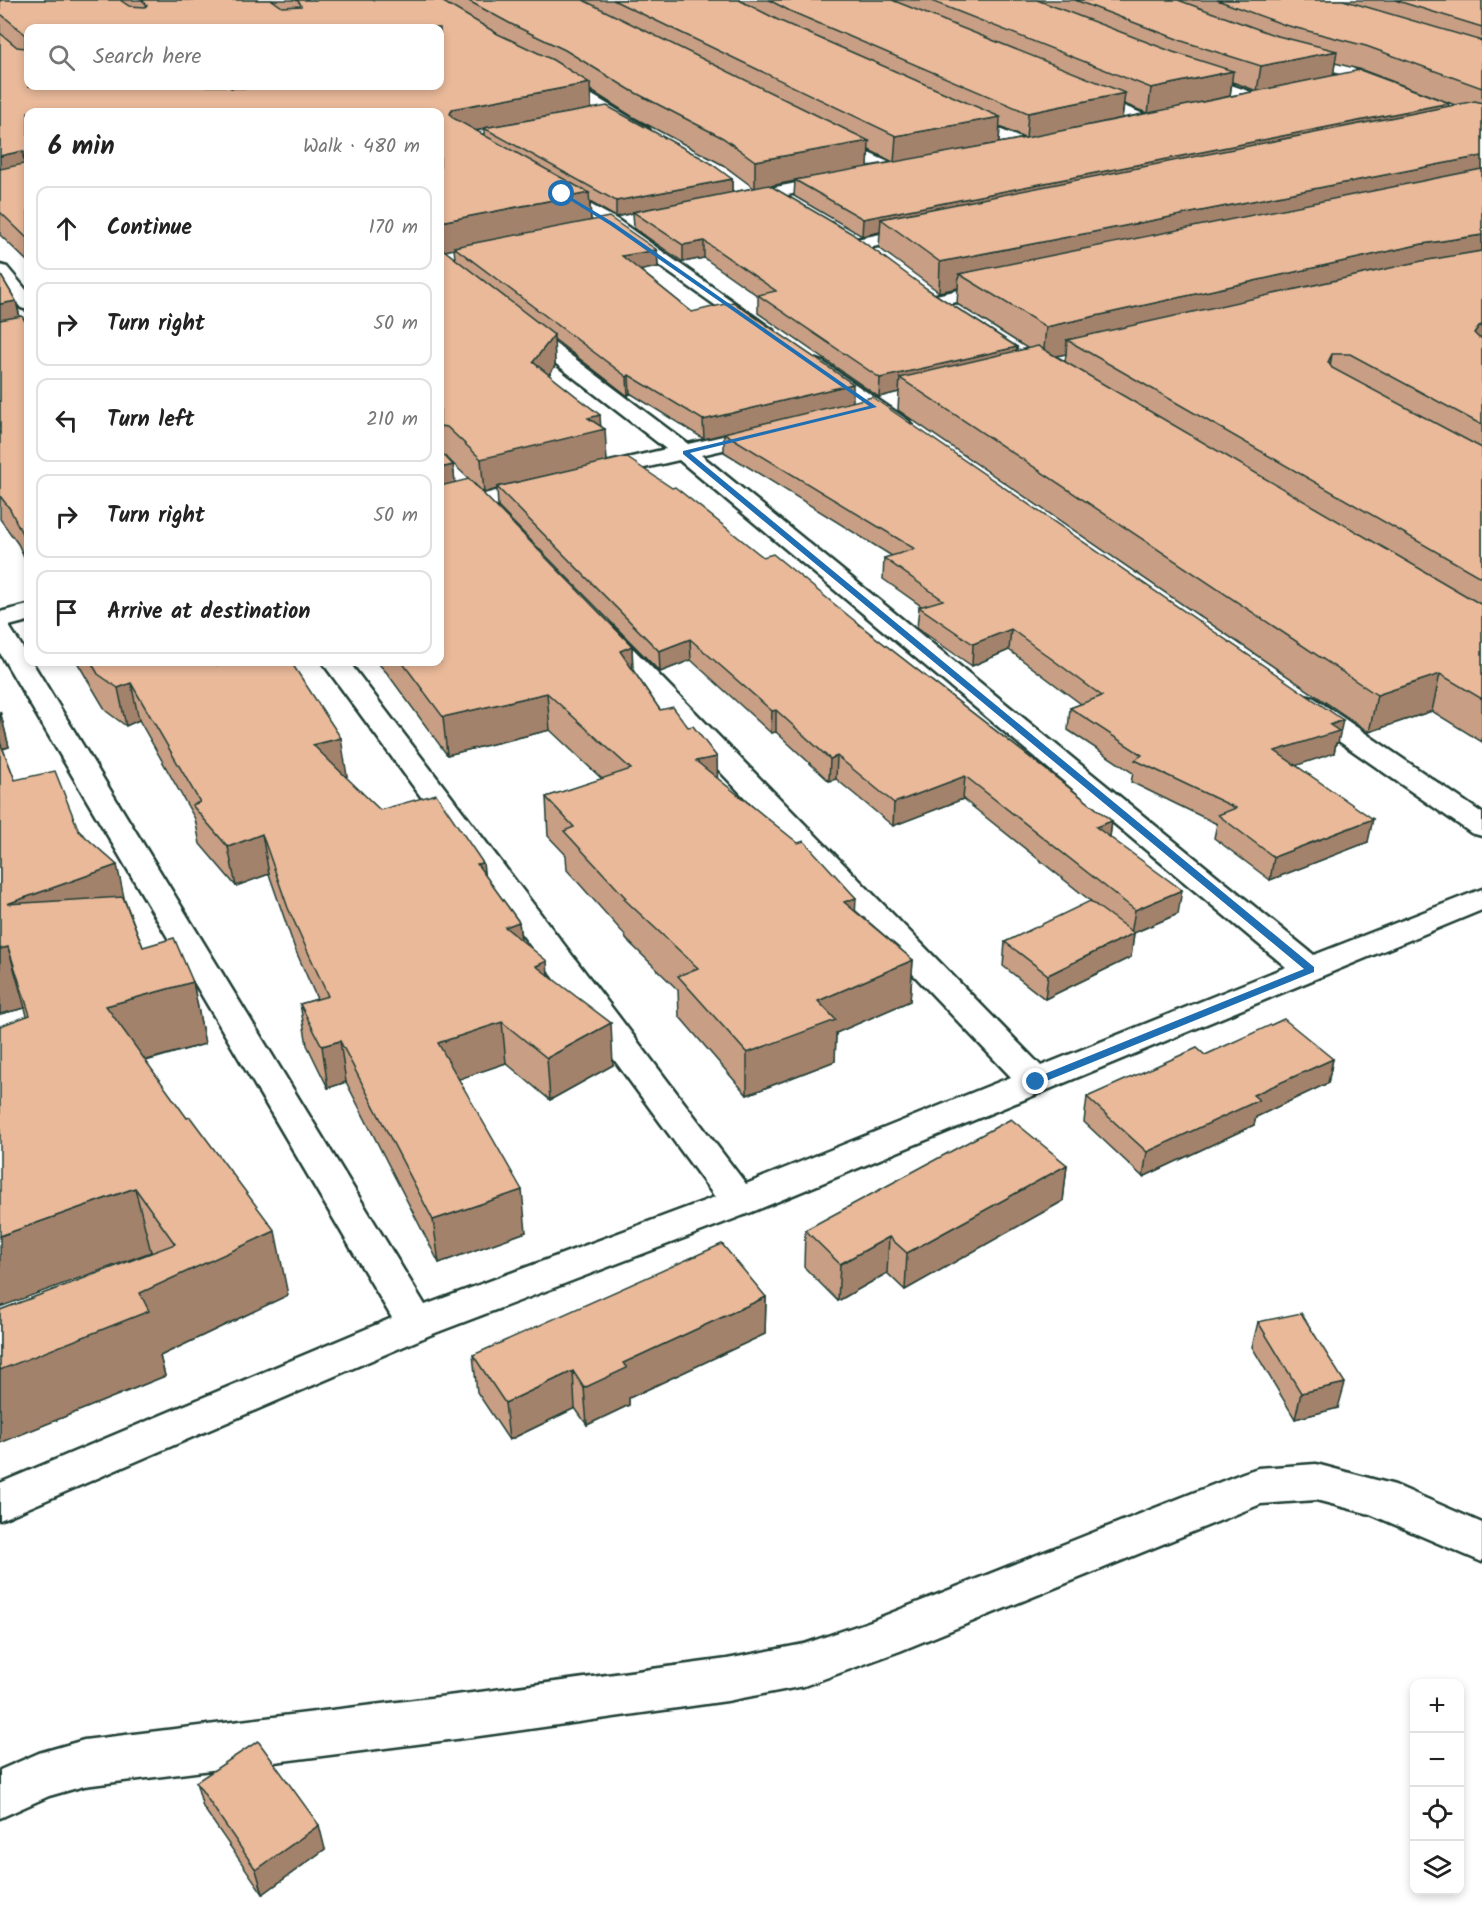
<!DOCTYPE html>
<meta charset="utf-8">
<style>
:root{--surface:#fff;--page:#f6f6f6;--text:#222;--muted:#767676;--line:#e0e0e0}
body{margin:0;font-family:Kalam,sans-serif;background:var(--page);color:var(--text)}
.controls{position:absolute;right:18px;bottom:18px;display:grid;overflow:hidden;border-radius:12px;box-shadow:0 3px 9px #0003}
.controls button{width:54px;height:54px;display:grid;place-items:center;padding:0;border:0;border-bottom:2px solid var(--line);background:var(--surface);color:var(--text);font:30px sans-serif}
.stop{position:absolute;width:18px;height:18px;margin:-14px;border:4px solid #1f6fb2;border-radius:50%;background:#fff}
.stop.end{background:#1f6fb2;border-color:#fff;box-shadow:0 2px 6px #0008}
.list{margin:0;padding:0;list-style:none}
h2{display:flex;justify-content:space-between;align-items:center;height:78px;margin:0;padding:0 24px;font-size:26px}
h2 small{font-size:20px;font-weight:400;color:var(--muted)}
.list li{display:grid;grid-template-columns:39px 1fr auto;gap:18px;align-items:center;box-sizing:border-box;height:84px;margin:0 12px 12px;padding:0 12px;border:2px solid var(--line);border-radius:12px}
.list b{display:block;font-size:22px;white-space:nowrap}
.list em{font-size:20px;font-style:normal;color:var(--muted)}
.icon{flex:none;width:33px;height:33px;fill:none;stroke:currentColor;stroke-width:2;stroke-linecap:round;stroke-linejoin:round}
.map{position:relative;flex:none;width:1482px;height:1913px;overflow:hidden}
.search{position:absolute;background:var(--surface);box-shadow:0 3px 9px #0003;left:24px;top:24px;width:420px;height:66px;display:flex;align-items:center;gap:15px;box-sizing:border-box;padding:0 21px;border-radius:12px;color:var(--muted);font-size:22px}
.panel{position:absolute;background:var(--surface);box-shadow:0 3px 9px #0003;left:24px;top:108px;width:420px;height:558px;border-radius:12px}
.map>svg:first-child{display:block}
</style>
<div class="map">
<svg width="1482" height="1913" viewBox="0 0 1482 1913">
<rect width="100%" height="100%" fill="#fff"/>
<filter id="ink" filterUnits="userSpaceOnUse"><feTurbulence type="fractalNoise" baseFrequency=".0167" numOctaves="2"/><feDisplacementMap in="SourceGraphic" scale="12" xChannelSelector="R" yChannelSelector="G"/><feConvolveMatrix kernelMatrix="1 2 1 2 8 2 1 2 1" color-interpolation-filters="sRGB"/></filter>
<g filter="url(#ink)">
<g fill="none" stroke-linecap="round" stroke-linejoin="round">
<defs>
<g id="street">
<polygon points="1290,54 1349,66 1367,77 1359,82 1332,71 1285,61 1283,58 1285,55"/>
<polygon points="1187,70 1260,95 1262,98 1254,103 1182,78 1179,75 1182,72"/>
<polygon points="553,72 648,128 650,131 648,134 636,134 548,80 545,77 548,74"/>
<polygon points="1082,89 1151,117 1153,120 1151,123 1139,123 1076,97 1074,94 1076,91"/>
<polygon points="959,112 1030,142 1032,146 1024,151 1018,150 953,120 951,117 953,114"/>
<polygon points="829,135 897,166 900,170 897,174 885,174 823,144 821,140"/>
<polygon points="838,175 844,176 847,180 844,184 735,205 729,204 726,200 729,196 735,195"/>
<polygon points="552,183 618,220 773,330 770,334 756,334 606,228 546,192 543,188 546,184"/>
<polygon points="923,225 929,227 932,231 929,235 859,250 852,248 850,244 852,240"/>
<polygon points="0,265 7,267 28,292 28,310 21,308 0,283"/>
<polygon points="1000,281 1007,283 1010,287 1007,291 934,307 927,305 924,301 927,297"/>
<polygon points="518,319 525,321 688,444 767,426 775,428 778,433 775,438 701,455 1314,955 1482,889 1482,910 752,1212 430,1335 0,1520 0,1483 392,1318 0,653 0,612 28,605 28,621 9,626 28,656 28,662 32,662 425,1305 715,1197 322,662 349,662 746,1184 1011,1077 592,637 588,631 592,625 601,623 610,625 1041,1066 1286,967 679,460 592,480 584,478 580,473 584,468 666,449 511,329 508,325 511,321"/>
<polygon points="816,360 823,362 909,421 912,426 909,431 901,433 893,431 809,370 805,366 809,362"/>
<polygon points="540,480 548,482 552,487 548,492 487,509 440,519 440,505"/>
<polygon points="1304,696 1314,698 1482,813 1482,836 1471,833 1294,710 1290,704 1294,698"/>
<polygon points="1316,1464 1395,1485 1482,1523 1482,1562 1370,1514 1316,1500 1261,1504 900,1651 804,1686 727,1701 472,1737 84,1786 49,1796 0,1818 0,1770 39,1753 84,1740 472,1693 727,1659 804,1644 871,1621 1243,1473 1258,1468"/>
</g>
</defs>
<use href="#street" stroke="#1f3d34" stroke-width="5"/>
<use href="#street" fill="#fff" fill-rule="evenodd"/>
</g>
<g fill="#c89f84" stroke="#1f3d34" stroke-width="1.5" fill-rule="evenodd">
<path d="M0 0H1482V742L1432 711 1369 732 898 410 899 392 879 397 758 313V296L704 258 683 262 634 228 633 213 616 217 590 202 591 220 657 250 658 267 640 270 692 312 853 402 1338 743H1336L1334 753 1296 765 1368 842 1270 880 1214 838 1217 824 1131 782 1133 773 1068 730 1070 708 1081 704 1009 650 972 666 917 628 919 607 921 606 883 579 884 558 892 556 724 452V434L704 439 630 393 628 396 554 339 555 366 549 375 601 426 607 461 763 557 866 630 1112 821 1110 837 1178 914 1134 933 1131 957 1045 999 1003 966 1005 942 1097 906 963 799 893 826 836 779 829 781 776 732 771 733 691 660 660 672 498 507 497 489 484 493 449 460 453 465 455 482 632 646 633 670 660 710 688 727 717 757V779L856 911 913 960 910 1001 836 1033 835 1061 747 1095 679 1016 678 990 626 939 625 935 567 870 566 855 548 836 546 797 602 779 550 730 447 755 387 673 377 662H440V112H28V262L0 235ZM28 28H440V86H28ZM1335 63 1362 70 1455 105 1448 107 1333 75ZM1232 82 1241 85 1257 91 1230 96ZM590 90 633 117 723 165 754 188 732 192V179L591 109ZM1124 104 1147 113 1122 118ZM1000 127 1024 138 999 143ZM484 129V135L476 131ZM869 150 893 162 868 166ZM795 181 794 196 862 236 880 232 879 248 939 292 958 288 957 304 1027 348 1017 351V347L927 289 770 186ZM454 248 455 259 443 250ZM1066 354 1065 361 1056 356Z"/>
<polygon points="0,274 16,301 20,317 28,326 28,565 18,544 0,519"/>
<polygon points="77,662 212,662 347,776 345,777 380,810 483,863 484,874 519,922 521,940 613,1065 550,1100 506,1063 458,1079 526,1232 439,1263 346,1082 328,1088 307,1045 300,1004 317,999 295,949 269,874 236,886 200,844 195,819 139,720 126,726 106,711"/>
<polygon points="0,711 9,747 3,749 15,780 79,831 126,903 143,947 193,982 205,1044 146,1061 288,1295 160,1356 165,1376 0,1443 0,1310 152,1253 27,1016 25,1008 0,1014"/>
<polygon points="1205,1055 1333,1059 1328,1083 1256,1117 1254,1125 1143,1177 1084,1122 1087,1097"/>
<polygon points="1067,1165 1063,1201 905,1290 887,1273 838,1301 804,1267 805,1230"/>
<polygon points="766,1297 765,1334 629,1398 629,1405 587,1425 575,1408 509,1440 477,1392 473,1355"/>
<polygon points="1258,1322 1338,1408 1295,1419 1252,1347"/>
<polygon points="196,1782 325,1849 263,1894 203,1807"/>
</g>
<g fill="#a3826c" stroke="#1f3d34" stroke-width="1.5">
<polygon points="1337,51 1333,76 1257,91 1261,66"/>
<polygon points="1233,71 1230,96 1148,114 1151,88"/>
<polygon points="590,83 591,109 484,128 484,129 454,135 450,114 452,109"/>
<polygon points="1125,93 1122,118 1026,139 1028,113"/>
<polygon points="1449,103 1446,118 881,219 880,232 862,236 863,219"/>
<polygon points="1000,117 999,143 894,163 896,136"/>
<polygon points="869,141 868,168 795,180 795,181 755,189 755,161"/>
<polygon points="22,151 28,178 0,184 0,156"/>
<polygon points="1482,156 1482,182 959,274 958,288 939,292 940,262"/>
<polygon points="732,179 732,194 633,212 633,213 616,217 616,201"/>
<polygon points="589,193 591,221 440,252 440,222"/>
<polygon points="1482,235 1482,264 1067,340 1066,354 1043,359 1046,327 1422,244"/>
<polygon points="704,241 704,258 683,262 683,245"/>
<polygon points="657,250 658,267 623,274 622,256"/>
<polygon points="16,301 23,332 0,336 0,304"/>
<polygon points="1482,325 1482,356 1474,333 1479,326"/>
<polygon points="554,335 555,366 535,394 533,362"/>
<polygon points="1017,347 1015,365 900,378 899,392 879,397 880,378"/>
<polygon points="1332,354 1327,386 1328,362"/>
<polygon points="629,375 630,393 628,396 627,377"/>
<polygon points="853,384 853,403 724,433 724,434 704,439 703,420"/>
<polygon points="600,415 601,430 605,429 607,462 497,487 497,489 484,493 481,459 588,418"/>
<polygon points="453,465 457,499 440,503 440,468"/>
<polygon points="1011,629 1009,650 972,666 973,644"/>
<polygon points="690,639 691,660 660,672 659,651"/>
<polygon points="632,646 633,683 620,651"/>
<polygon points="1440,674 1432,711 1369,732 1377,695"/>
<polygon points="131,683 139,720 126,726 118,688"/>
<polygon points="547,693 550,730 447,755 443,717"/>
<polygon points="776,710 776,732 771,733 772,711"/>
<polygon points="0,711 9,747 0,749"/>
<polygon points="1343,720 1338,743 1336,743 1334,753 1271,774 1275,751 1330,725"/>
<polygon points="341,738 347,776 318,784 313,745"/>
<polygon points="837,756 836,779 829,781 830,759"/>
<polygon points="717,757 718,795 696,761"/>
<polygon points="965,776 963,799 893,826 894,803"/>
<polygon points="1373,819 1368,842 1270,880 1274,857"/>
<polygon points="1112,821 1109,844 1096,827"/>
<polygon points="262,834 269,874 236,886 228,847"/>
<polygon points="483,863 487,902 477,864"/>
<polygon points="117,865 130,925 7,904"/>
<polygon points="1182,890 1178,914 1131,934 1135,910"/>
<polygon points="856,898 854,938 844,902"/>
<polygon points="519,922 523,962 505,927"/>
<polygon points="1134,933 1131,957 1045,999 1048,975"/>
<polygon points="8,947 25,1008 0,1014 0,949"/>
<polygon points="913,960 910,1001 836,1033 835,1061 747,1095 747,1053 818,1001"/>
<polygon points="547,961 550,1002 536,966"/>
<polygon points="193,982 205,1044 121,1067 106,1006"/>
<polygon points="502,1022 506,1063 442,1085 438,1043"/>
<polygon points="611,1023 613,1065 550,1100 547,1058"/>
<polygon points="340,1041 346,1082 328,1088 322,1046"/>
<polygon points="1333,1059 1328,1083 1256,1117 1254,1125 1143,1177 1147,1152 1253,1095"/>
<polygon points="1067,1165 1063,1201 905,1290 907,1253"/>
<polygon points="135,1188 151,1252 0,1307 0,1236"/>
<polygon points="522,1190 526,1232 439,1263 433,1220"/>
<polygon points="275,1231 288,1295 160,1356 165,1376 0,1443 0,1370 140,1293"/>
<polygon points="889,1237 887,1273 838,1301 840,1264"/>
<polygon points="766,1297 765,1334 629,1398 629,1405 587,1425 584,1388 623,1363"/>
<polygon points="573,1371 575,1408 509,1440 505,1403"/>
<polygon points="1345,1383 1338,1408 1295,1419 1301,1393"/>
<polygon points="319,1825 325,1849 263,1894 256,1870"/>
</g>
<g fill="#e9b99a" stroke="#1f3d34" stroke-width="1.5" fill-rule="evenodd">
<path d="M0 0H120L129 6 145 7 147 5 142 0H272L282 7 301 6 300 3 296 0H440L498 34 553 60 590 83 452 109 450 114 453 118 589 193 440 222V112H28V239L0 212V169L24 164 25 153 22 151 0 156V33L17 47 25 48V34L2 15H0ZM28 28H440V86H413H414L412 89H403L390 86H250V88H231L228 86H87V88H67L63 86H28Z"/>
<polygon points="467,0 583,0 869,141 755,161 723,138 632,91 565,50 511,24"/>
<polygon points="613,0 739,0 778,20 1000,117 896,136"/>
<polygon points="769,0 892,0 1125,93 1028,113 790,11"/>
<polygon points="929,0 1037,0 1173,52 1233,71 1151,88"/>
<polygon points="1075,0 1178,0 1274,35 1337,51 1261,66 1185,42"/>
<polygon points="1217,0 1343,0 1482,41 1482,88 1366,46 1285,25"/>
<polygon points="1395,0 1482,0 1482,27 1401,2"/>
<polygon points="1360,70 1449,103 863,219 795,180 1026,138"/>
<polygon points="1475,101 1482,103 1482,156 940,262 881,219"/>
<polygon points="607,106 709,162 732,179 616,201 484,128"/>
<polygon points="1482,169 1482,235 1422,244 1046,327 959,274"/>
<polygon points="769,185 851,233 927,289 1017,347 880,378 758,295 776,291 704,241 683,245 633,212"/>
<polygon points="609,217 657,250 622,256 692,312 733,302 853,384 703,420 629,375 627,377 454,247"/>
<polygon points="440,247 554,335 533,362 600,415 588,418 605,429 481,459 447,427 440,426"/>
<polygon points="1482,251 1482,325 1479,326 1474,333 1479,338 1482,338 1482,425 1350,354 1332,354 1328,362 1332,368 1482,448 1482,578 1067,340 1422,261"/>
<polygon points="0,274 16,301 0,304"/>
<polygon points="22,316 28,326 28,546 10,509 0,496 0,320"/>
<polygon points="1038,346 1482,605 1482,699 1440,674 1377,695 900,378"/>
<polygon points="872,397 1343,720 1330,725 1339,731 1275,751 1373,819 1274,857 1218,815 1236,808 1135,760 1142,755 1070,708 1102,696 1011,629 973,644 919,607 943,600 884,558 915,549 724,433"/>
<polygon points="440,451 453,465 440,468"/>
<polygon points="626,457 672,488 675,487 763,557 773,554 866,630 1112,821 1096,827 1182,890 1135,910 965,776 894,803 837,756 830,759 776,710 772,711 690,639 659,651 497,487"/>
<polygon points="469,479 632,646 620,651 660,710 673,707 688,727 693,726 717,757 696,761 798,843 804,841 856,898 844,902 913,960 818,1001 836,1020 747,1053 678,976 698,968 624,899 626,898 564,831 574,827 546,797 631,769 547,693 443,717 402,662 440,662 440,486"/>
<polygon points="91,662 212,662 217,665 227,662 291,662 341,738 313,745 380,810 436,794 483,863 477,864 519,922 505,927 547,961 536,966 611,1023 547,1058 502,1022 438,1043 522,1190 433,1220 340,1041 322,1046 300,1004 328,996 288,908 262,834 228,847 192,805 200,802 131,683 118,688 98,674"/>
<polygon points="0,742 15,780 55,771 79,831 117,865 7,904 123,897 143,947 174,938 193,982 106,1006 187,1118 190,1117 275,1231 140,1293 149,1311 0,1370 0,1310 175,1244 135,1188 0,1236 0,1026 30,1015 8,947 0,949"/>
<polygon points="1090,901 1134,933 1048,975 1005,942"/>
<polygon points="1284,1019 1333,1059 1253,1095 1259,1100 1147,1152 1087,1097 1197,1048 1205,1055"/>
<polygon points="1011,1119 1067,1165 907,1253 889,1237 840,1264 805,1230"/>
<polygon points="722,1244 766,1297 623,1363 627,1368 584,1388 573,1371 505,1403 473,1355"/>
<polygon points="1301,1313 1345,1383 1301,1393 1258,1322"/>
<polygon points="258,1741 319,1825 256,1870 196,1782"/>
</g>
</g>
<polygon fill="#1f6fb2" points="564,193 614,223 877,407 690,453 1314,967 1314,972 1039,1084 1032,1084 1032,1079 1304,969 683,454 683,451 869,406 610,225 560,194"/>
</svg>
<div class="controls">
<button>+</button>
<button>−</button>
<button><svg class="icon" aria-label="locate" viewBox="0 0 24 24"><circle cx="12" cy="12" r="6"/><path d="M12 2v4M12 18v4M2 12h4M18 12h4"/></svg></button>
<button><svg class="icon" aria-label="layers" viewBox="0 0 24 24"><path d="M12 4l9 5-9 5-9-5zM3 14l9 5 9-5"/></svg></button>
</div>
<div class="stop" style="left:562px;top:194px"></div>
<div class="stop end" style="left:1036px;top:1082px"></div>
<div class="search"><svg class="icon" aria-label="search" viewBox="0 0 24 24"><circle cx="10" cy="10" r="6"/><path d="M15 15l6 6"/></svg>Search here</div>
<section class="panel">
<h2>6 min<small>Walk · 480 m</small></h2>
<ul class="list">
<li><svg class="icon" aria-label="ahead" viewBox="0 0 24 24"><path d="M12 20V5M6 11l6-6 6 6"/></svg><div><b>Continue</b></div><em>170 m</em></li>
<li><svg class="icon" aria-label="right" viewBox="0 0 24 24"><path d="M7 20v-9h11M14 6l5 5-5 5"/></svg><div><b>Turn right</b></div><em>50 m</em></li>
<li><svg class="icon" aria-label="left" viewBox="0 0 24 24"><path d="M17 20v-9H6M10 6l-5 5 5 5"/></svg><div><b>Turn left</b></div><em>210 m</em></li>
<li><svg class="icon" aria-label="right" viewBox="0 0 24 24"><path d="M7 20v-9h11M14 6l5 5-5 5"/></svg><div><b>Turn right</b></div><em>50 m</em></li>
<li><svg class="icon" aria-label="arrive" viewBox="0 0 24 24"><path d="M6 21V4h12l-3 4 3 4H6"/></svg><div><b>Arrive at destination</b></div></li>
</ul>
</section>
</div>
